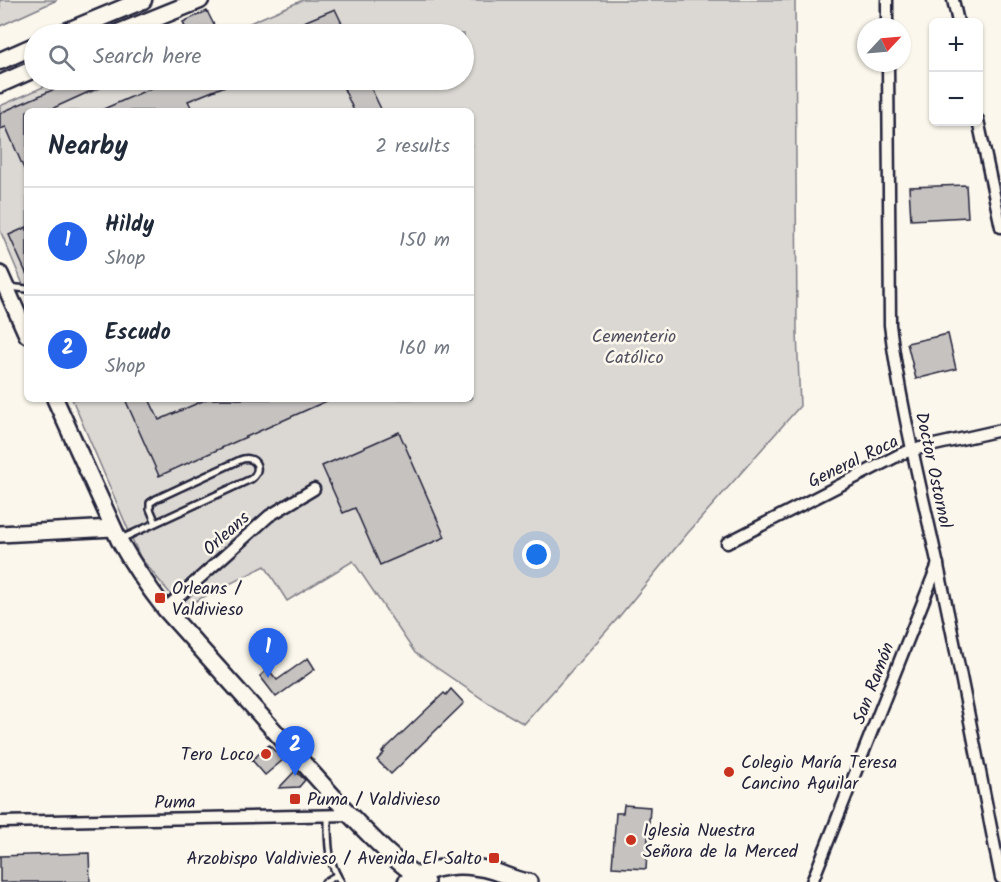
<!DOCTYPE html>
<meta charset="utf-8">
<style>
:root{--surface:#fff;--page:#f2f2f3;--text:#1f2937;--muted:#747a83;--line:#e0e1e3;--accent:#2563eb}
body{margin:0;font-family:Kalam,sans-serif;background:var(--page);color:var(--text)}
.controls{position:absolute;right:18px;top:18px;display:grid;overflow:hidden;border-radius:9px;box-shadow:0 2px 4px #0004}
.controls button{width:54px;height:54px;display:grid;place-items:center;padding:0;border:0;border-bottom:2px solid var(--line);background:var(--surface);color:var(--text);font:30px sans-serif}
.compass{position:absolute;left:857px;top:18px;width:54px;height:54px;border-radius:50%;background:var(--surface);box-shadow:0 2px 4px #0004;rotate:64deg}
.you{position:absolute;left:537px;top:555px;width:21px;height:21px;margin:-15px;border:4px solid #fff;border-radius:50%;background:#1a73e8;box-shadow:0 0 0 9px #1a73e833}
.badge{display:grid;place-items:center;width:39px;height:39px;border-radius:50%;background:var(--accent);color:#fff;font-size:20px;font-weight:700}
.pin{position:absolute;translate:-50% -50px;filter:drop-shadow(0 2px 3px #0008)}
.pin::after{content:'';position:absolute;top:32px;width:21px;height:18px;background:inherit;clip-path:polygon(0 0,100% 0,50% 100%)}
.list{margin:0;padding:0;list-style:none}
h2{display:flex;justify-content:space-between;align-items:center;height:78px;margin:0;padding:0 24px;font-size:26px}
h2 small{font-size:20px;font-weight:400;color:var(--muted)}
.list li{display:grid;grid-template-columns:39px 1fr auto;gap:18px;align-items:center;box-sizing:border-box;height:108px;padding:0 24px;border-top:2px solid var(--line)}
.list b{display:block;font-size:22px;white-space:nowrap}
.list p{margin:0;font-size:20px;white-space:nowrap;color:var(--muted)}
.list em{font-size:20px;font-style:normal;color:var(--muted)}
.icon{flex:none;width:33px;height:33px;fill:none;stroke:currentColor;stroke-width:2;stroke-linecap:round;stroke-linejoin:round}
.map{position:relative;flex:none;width:1001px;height:882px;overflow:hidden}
.search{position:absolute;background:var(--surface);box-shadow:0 2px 4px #0004;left:24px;top:24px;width:450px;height:66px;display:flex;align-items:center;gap:15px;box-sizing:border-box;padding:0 21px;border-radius:33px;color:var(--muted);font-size:22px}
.panel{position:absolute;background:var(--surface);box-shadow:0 2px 4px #0004;left:24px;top:108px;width:450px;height:294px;border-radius:9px}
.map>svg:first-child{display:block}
</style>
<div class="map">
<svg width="1001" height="882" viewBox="0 0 1001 882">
<rect width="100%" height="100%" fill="#fbf7ec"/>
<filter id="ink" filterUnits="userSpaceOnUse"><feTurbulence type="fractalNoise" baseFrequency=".0167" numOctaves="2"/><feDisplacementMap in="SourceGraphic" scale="12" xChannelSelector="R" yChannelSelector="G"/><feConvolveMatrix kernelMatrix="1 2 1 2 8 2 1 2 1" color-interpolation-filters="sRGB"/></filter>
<g filter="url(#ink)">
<g fill="#dbd8d3" stroke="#7e7d87" stroke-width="1.5">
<polygon points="0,0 57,0 0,26"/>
<polygon points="303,0 795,0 797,333 800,406 687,534 618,618 524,724 487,702 415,653 353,561 287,601 265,566 182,608 140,557 72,399 471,399 471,111 27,111 27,294 0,230 0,106 59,80 81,80 87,94 119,80 464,80 464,34 224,34"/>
</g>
<g fill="#c6c2c0" stroke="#22223b" stroke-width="1.5">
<polygon points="335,9 347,34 275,34"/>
<polygon points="207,11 216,29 204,34 188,34 183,22"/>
<polygon points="75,80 115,80 47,111 27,111 27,176 6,127 0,129 0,113"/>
<polygon points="170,80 240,80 188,101 193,111 99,111"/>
<polygon points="340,80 367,80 382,111 354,111"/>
<polygon points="966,185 968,217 911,220 909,187"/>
<polygon points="27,227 27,275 9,235"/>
<polygon points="948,334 956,369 916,379 907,343"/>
<polygon points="125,399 149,399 159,420 207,399 331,399 159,476"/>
<polygon points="399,432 445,537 380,565 355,508 343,513 322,466"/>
<polygon points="308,658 315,669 276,697 260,676 268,669 277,680"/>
<polygon points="451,689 464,703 391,774 377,760 384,753 382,752 444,693 446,695"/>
<polygon points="269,745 283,760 265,775 252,760"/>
<polygon points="295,771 305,780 299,787 279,788"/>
<polygon points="624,805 650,807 646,869 612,867 616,813 623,813"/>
<polygon points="89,853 90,882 0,882 0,856"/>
</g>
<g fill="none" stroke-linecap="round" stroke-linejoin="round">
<defs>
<g id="lane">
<polyline points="8,287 27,289"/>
<path d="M121 539 251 479C264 469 255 454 240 460L156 499 150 503V509L156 523"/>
<path d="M328 815C328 839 327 862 341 882"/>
<polyline points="325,882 337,875"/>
</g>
<g id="street">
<polyline points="887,0 887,27"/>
<polyline points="953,0 958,22"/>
<path d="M888 63 890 325C900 405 920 483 937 561 960 667 980 773 1001 878"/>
<polyline points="978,120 1001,227"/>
<polyline points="727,543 901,454 912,450 1001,430"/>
<polyline points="165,609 269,516 314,489"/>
<polyline points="0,822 350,815"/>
<polyline points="812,882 938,564"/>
</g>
<g id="secondary">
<polyline points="0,274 27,335"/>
<path d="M55 399 119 540C133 565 148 587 165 609L350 815C373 839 397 864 426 882"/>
<polyline points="0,534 113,528"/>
<path d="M406 882C435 865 461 862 493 871 506 875 515 880 529 882"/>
</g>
<g id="primary">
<polyline points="61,34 143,0"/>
<polyline points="116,34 200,0"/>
<polyline points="0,61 34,46"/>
<polyline points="0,84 34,69"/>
</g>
</defs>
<use href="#lane" stroke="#22223b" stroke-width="10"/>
<use href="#street" stroke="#22223b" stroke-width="15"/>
<use href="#secondary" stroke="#22223b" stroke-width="20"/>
<use href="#primary" stroke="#22223b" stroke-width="21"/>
<use href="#lane" stroke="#fbf7ec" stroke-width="5"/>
<use href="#street" stroke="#fbf7ec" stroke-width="10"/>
<use href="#secondary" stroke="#fbf7ec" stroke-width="15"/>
<use href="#primary" stroke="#fbf7ec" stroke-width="16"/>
</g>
</g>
<g fill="#c8321e" stroke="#fbf7ec" stroke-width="2">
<rect x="154" y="592" width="12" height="12" rx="3"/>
<circle cx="266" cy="754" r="6"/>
<circle cx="729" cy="772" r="6"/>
<rect x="289" y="793" width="12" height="12" rx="3"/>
<circle cx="631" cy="840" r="6"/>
<rect x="488" y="852" width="12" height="12" rx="3"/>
</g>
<g text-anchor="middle" stroke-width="5" stroke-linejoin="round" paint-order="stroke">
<g font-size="18" fill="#505061" stroke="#fbf7ec">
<text x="634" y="342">Cementerio<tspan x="634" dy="21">Católico</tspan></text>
</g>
<g font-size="18" fill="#22223b" stroke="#fbf7ec">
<text transform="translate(853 461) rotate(-26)" y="6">General Roca</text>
<text transform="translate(934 470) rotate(78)" y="6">Doctor Ostornol</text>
<text transform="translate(226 533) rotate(-42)" y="6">Orleans</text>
<text transform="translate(873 683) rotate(-69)" y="6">San Ramón</text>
<text transform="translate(175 802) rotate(-1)" y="6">Puma</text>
</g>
<g font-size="18" fill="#22223b" stroke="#fbf7ec" text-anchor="start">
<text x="172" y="594">Orleans /<tspan x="172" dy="21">Valdivieso</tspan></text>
<text x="254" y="760" text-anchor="end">Tero Loco</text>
<text x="741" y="768">Colegio María Teresa<tspan x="741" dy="21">Cancino Aguilar</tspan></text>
<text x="307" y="805">Puma / Valdivieso</text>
<text x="643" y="836">Iglesia Nuestra<tspan x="643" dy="21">Señora de la Merced</tspan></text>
<text x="482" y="864" text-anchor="end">Arzobispo Valdivieso / Avenida El Salto</text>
</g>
</g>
</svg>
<div class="controls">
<button>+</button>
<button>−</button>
</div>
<svg class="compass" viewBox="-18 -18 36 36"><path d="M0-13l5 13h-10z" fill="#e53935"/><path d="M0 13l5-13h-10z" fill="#747a83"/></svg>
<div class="you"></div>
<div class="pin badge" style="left:268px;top:678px">1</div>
<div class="pin badge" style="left:295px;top:776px">2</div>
<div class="search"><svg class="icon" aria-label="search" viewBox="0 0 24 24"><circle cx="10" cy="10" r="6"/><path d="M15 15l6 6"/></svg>Search here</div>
<section class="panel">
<h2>Nearby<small>2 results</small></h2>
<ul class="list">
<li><span class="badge">1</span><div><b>Hildy</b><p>Shop</p></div><em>150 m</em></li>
<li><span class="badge">2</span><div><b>Escudo</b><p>Shop</p></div><em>160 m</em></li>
</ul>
</section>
</div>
